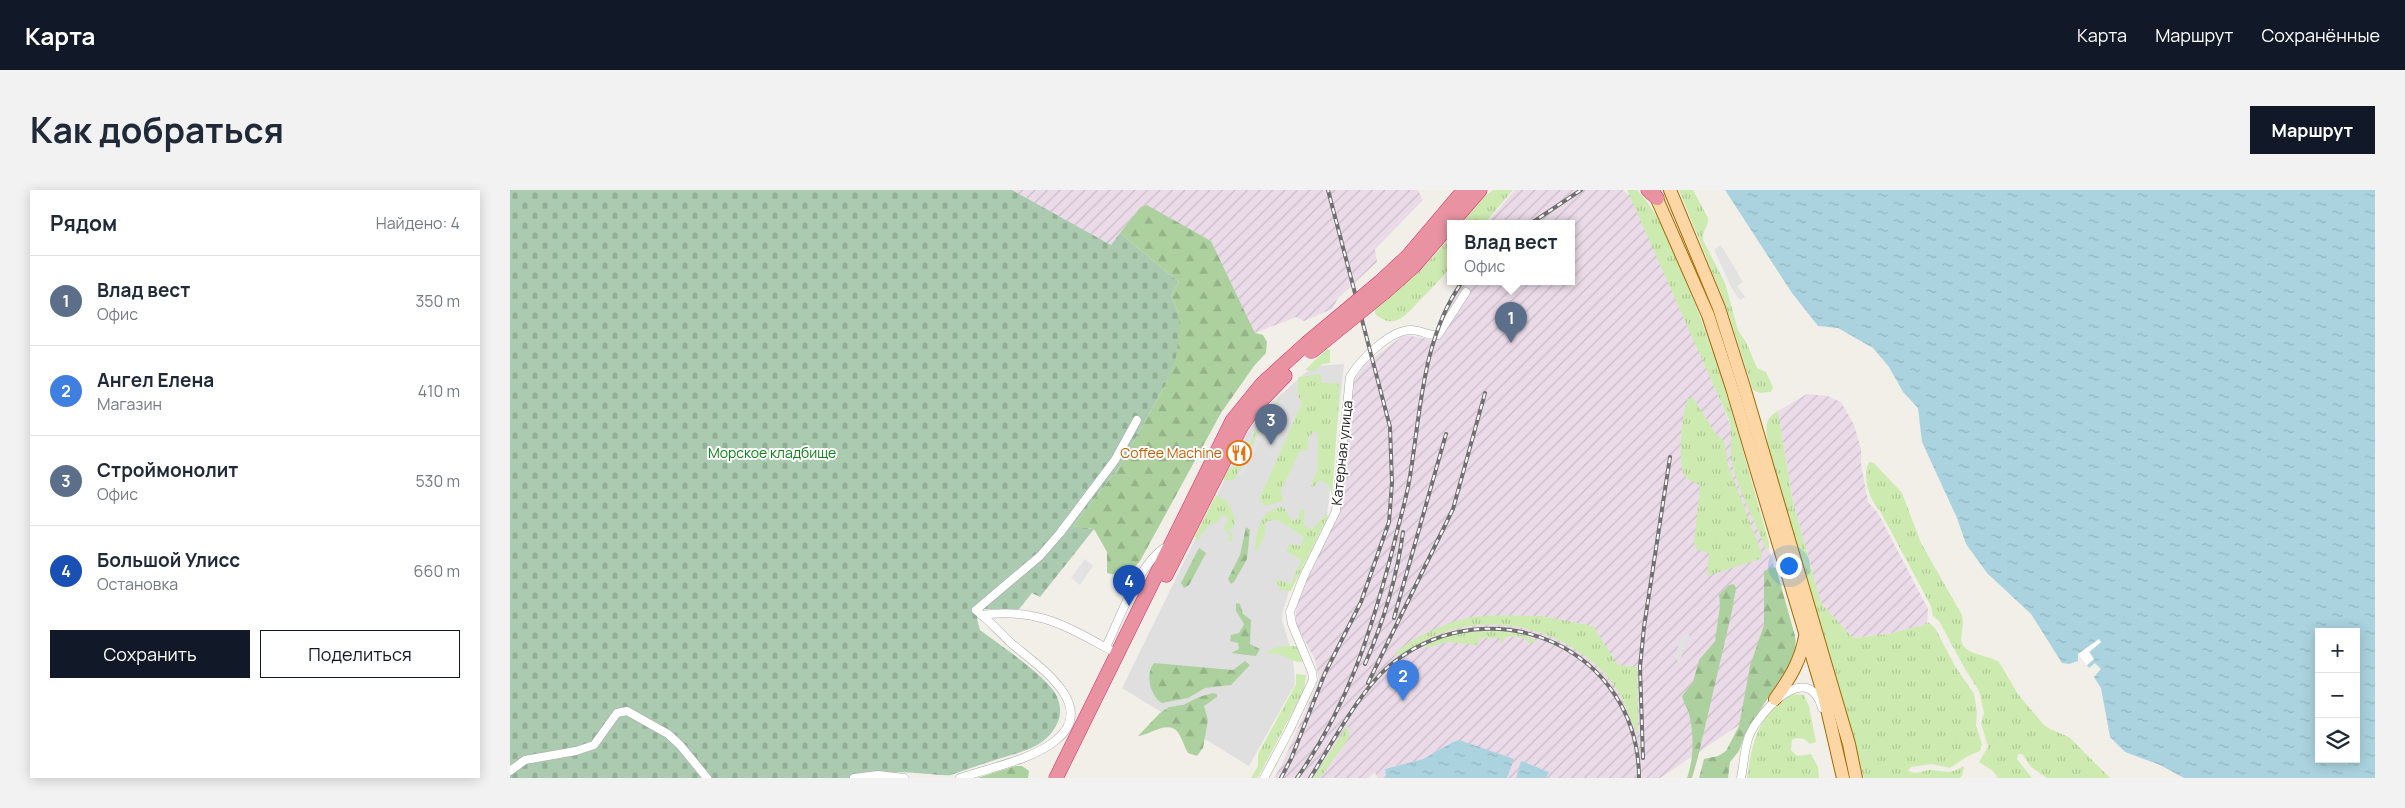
<!DOCTYPE html>
<html lang="ru">
<meta charset="utf-8">
<style>
:root{--surface:#fff;--page:#f2f2f3;--text:#1f2937;--muted:#747a83;--line:#e0e1e3;--accent:#111827}
body{margin:0;font-family:Manrope,sans-serif;background:var(--page);color:var(--text)}
.controls{position:absolute;right:15px;bottom:15px;display:grid;overflow:hidden;border-radius:0px;box-shadow:0 2px 12px #0003}
.controls button{width:45px;height:45px;display:grid;place-items:center;padding:0;border:0;border-bottom:1px solid var(--line);background:var(--surface);color:var(--text);font:25px sans-serif}
.you{position:absolute;left:1278px;top:375px;width:18px;height:18px;margin:-12px;border:4px solid #fff;border-radius:50%;background:#1a73e8;box-shadow:0 0 0 8px #1a73e833}
.badge{display:grid;place-items:center;width:32px;height:32px;border-radius:50%;background:var(--accent);color:#fff;font-size:16px;font-weight:700}
.pin{position:absolute;translate:-50% -41px;filter:drop-shadow(0 1px 2px #0008)}
.pin::after{content:'';position:absolute;top:26px;width:18px;height:15px;background:inherit;clip-path:polygon(0 0,100% 0,50% 100%)}
.popup{position:absolute;left:937px;top:30px;width:128px;height:65px;box-sizing:border-box;display:grid;place-content:center;border-radius:0px;background:var(--surface);filter:drop-shadow(0 1px 4px #0005);font-size:16px;white-space:nowrap;color:var(--muted)}
.popup b{font-size:19px;color:var(--text)}
.popup::after{content:'';position:absolute;left:50%;top:100%;margin-left:-10px;border:10px solid transparent;border-top-color:var(--surface)}
.list{margin:0;padding:0;list-style:none}
h2{display:flex;justify-content:space-between;align-items:center;height:65px;margin:0;padding:0 20px;font-size:21px}
h2 small{font-size:16px;font-weight:400;color:var(--muted)}
.list li{display:grid;grid-template-columns:32px 1fr auto;gap:15px;align-items:center;box-sizing:border-box;height:90px;padding:0 20px;border-top:1px solid var(--line)}
.list b{display:block;font-size:19px;white-space:nowrap}
.list p{margin:0;font-size:16px;white-space:nowrap;color:var(--muted)}
.list em{font-size:16px;font-style:normal;color:var(--muted)}
.actions{display:flex;gap:10px;padding:15px 20px}
.actions a{flex:1;padding:11px 0;border:1px solid var(--accent);border-radius:0px;text-align:center;font-size:18px;color:var(--accent)}
.actions .main{background:var(--accent);color:#fff}
.icon{flex:none;width:28px;height:28px;fill:none;stroke:currentColor;stroke-width:2;stroke-linecap:round;stroke-linejoin:round}
.map{position:relative;flex:none;width:1865px;height:588px;overflow:hidden;border-radius:0px}
header{display:flex;align-items:center;gap:30px;box-sizing:border-box;height:70px;padding:0 25px;background:var(--accent);color:#fff}
header strong{font-size:24px}
nav{display:flex;gap:28px;margin-inline-start:auto;font-size:18px}
.intro{display:flex;align-items:center;justify-content:space-between;box-sizing:border-box;height:120px;padding:0 30px}
h1{margin:0;font-size:35px}
.button{padding:12px 22px;border-radius:0px;background:var(--accent);color:#fff;font-size:18px;font-weight:700}
main{display:flex;gap:30px;padding:0 30px}
aside{flex:1;background:var(--surface);border-radius:0px;box-shadow:0 2px 12px #0003}
.map>svg:first-child{display:block}
</style>
<header>
<strong>Карта</strong>
<nav><a>Карта</a><a>Маршрут</a><a>Сохранённые</a></nav>
</header>
<div class="intro"><h1>Как добраться</h1><a class="button">Маршрут</a></div>
<main>
<aside>
<h2>Рядом<small>Найдено: 4</small></h2>
<ul class="list">
<li><span class="badge" style="background:#5c6f8a">1</span><div><b>Влад вест</b><p>Офис</p></div><em>350 m</em></li>
<li><span class="badge" style="background:#3f7fe0">2</span><div><b>Ангел Елена</b><p>Магазин</p></div><em>410 m</em></li>
<li><span class="badge" style="background:#5c6f8a">3</span><div><b>Строймонолит</b><p>Офис</p></div><em>530 m</em></li>
<li><span class="badge" style="background:#1a4fb4">4</span><div><b>Большой Улисс</b><p>Остановка</p></div><em>660 m</em></li>
</ul>
<div class="actions"><a class="main">Сохранить</a><a>Поделиться</a></div>
</aside>
<div class="map">
<svg width="1865" height="588" viewBox="0 0 1865 588">
<defs>
<pattern id="industrial-furrows" width="10" height="10" patternUnits="userSpaceOnUse" patternTransform="scale(1.25)"><rect width="10" height="10" fill="#ebdbe8"/><path d="M-1 1l2-2M0 10L10 0M9 11l2-2" fill="none" stroke="#c9bcc7"/></pattern>
<pattern id="grass-tufts" width="24" height="20" patternUnits="userSpaceOnUse" patternTransform="scale(1.25)"><rect width="24" height="20" fill="#cdebb0"/><path d="M3 7l-1-3M5 7V3M7 7l1-3M15 17l-1-3M17 17v-4M19 17l1-3" fill="none" stroke="#b0c997"/></pattern>
<pattern id="forest-firs" width="22" height="20" patternUnits="userSpaceOnUse" patternTransform="scale(1.25)"><rect width="22" height="20" fill="#add19e"/><path d="M5 1l3.5 6h-7zM16 11l3.5 6h-7z" fill="#95b388"/></pattern>
<pattern id="cemetery-stones" width="16" height="16" patternUnits="userSpaceOnUse" patternTransform="scale(1.25)"><rect width="16" height="16" fill="#aacbaf"/><path d="M2 7V4a2 2 0 0 1 4 0v3zM10 15v-3a2 2 0 0 1 4 0v3z" fill="#92ae96"/></pattern>
<pattern id="water-ripples" width="26" height="14" patternUnits="userSpaceOnUse" patternTransform="scale(1.25)"><rect width="26" height="14" fill="#aad3df"/><path d="M2 4q2-2 4 0t4 0M15 11q2-2 4 0t4 0" fill="none" stroke="#92b5bf"/></pattern>
</defs>
<rect width="100%" height="100%" fill="#f2efe9"/>
<polygon fill="#e0dfdf" points="834,174 817,325 780,398 773,420 772,430 783,467 785,494 739,576 612,498 739,240 752,221 803,176"/>
<g fill="url(#industrial-furrows)">
<polygon points="502,0 908,0 913,10 865,59 867,72 828,108 822,119 794,131 786,127 745,143 701,51 633,16 601,55"/>
<polygon points="1005,0 1113,0 1122,8 1189,159 1227,251 1286,450 1273,489 1247,523 1150,588 1036,588 1039,582 1012,571 1006,588 997,588 1003,569 943,552 913,569 875,579 876,588 867,588 865,582 859,588 764,588 772,574 809,490 805,469 786,435 786,418 805,367 828,326 843,192 854,175 894,145 925,150 951,92 1061,92 1061,34 976,34"/>
<polygon points="1297,204 1318,206 1331,212 1344,235 1351,259 1351,274 1358,312 1368,323 1418,419 1417,434 1378,444 1343,448 1311,413 1283,312 1268,221"/>
</g>
<g fill="url(#grass-tufts)">
<polygon points="983,0 1003,0 974,34 951,34 973,8"/>
<path d="M1117 0H1127C1148 22 1159 51 1171 79 1209 167 1233 261 1259 353V359L1255 358C1245 331 1228 300 1222 273 1219 258 1223 244 1219 230Z"/>
<path d="M1169 0H1183L1198 28C1199 36 1192 41 1193 50L1215 93 1228 140 1237 154 1247 178 1256 182 1263 197 1261 202 1250 203 1243 200 1216 116Z"/>
<path d="M941 47V76C932 88 922 98 911 109 898 122 886 142 865 124V119L891 95 909 82Z"/>
<polygon points="817,159 820,160 820,173 812,174 805,181 795,180"/>
<polygon points="810,184 812,193 827,193 830,197 822,305 819,295 809,290 804,297 801,297 807,280 808,244 804,241 798,248 798,260 790,261 771,300 773,311 756,316 749,310 792,213 788,206 788,187"/>
<polygon points="774,204 752,236 725,289 715,291 714,287 719,278 728,276 752,229"/>
<path d="M1179 207 1184 209 1206 244 1214 251 1218 275 1252 364 1250 369 1197 386 1199 363 1188 360 1184 354 1190 296C1185 291 1177 291 1174 285 1168 271 1171 220 1179 207Z"/>
<path d="M1268 221 1283 312 1311 413 1343 448 1378 444 1417 434 1418 432 1425 438 1445 476 1464 504 1467 522 1466 535 1472 554 1470 561 1458 566 1440 578 1422 574 1401 577 1398 580C1406 587 1413 579 1421 580 1435 581 1441 585 1453 576L1454 578 1451 588H1354L1258 254C1256 239 1253 229 1268 221Z"/>
<path d="M1359 272 1364 273 1392 303 1411 353 1452 425C1454 434 1452 440 1451 448 1451 466 1479 464 1489 472L1508 504 1533 534 1540 539 1559 547 1600 588H1537L1521 577 1512 564H1508L1507 569 1522 588H1488L1483 581 1469 572 1478 557 1471 533 1474 523 1469 501 1455 479 1429 431 1423 426 1421 416 1370 321C1359 309 1352 288 1359 272Z"/>
<path d="M709 306C719 312 727 324 724 336L718 341 723 344 722 352 718 351 721 346 714 339 718 328 712 325 708 331 697 337 687 351 685 346 705 307Z"/>
<path d="M771 317 775 319 782 331 788 329 790 320 794 319V336L802 339 816 324 818 326 781 401 771 400 765 389 781 394 791 370 776 361 780 354 791 356 794 347 768 330 757 331 755 334V343L747 361 745 362C746 343 748 321 771 317Z"/>
<path d="M1031 426 1083 436 1108 475 1127 477 1128 544C1124 539 1115 512 1109 503 1078 452 1011 426 953 437 944 439 933 442 924 446 911 451 897 465 884 466 891 452 942 430 958 428 982 424 1007 426 1031 426Z"/>
<path d="M991 441 1014 445 1028 451 1019 453 1014 448 998 446 990 454V448H969V454L966 455 939 452 912 459C934 441 964 442 991 441Z"/>
<path d="M785 456 788 458 793 472C780 473 772 461 759 464L757 462 767 457Z"/>
<polygon points="786,484 796,485 794,500 752,580 747,588 741,588 748,576 748,564 786,494"/>
<path d="M1285 504 1294 505 1299 516 1306 552 1300 554C1294 548 1289 546 1282 550L1281 560 1287 566 1301 564 1308 577 1309 588H1237C1241 557 1250 515 1285 504Z"/>
<polygon points="839,537 839,548 810,588 803,588 836,538"/>
</g>
<g fill="url(#forest-firs)">
<path d="M637 15 701 51 745 143 753 145 757 152 756 163 744 176 711 223 630 371C621 382 611 387 597 383V362L584 339 563 336 610 276 658 190 669 125 661 105 669 92 610 43 631 17Z"/>
<polygon points="736,337 740,340 737,369 724,392 721,394 718,389 730,365"/>
<polygon points="689,358 696,363 679,395 674,398 671,393"/>
<polygon points="1263,377 1266,378 1285,446 1286,464 1235,544 1229,561 1220,572 1218,588 1189,588 1194,569 1208,566 1216,561 1229,536 1240,476 1254,435 1254,381"/>
<path d="M1224 394 1226 398 1222 421 1188 567 1182 588H1177C1184 568 1184 545 1179 524 1178 518 1173 512 1172 506L1183 492 1189 470 1205 451 1210 416 1209 405 1219 395Z"/>
<polygon points="726,413 730,414 733,424 741,430 740,454 750,459 746,466 721,463 729,459 728,453 720,451 721,445 729,443 734,434 726,421"/>
<path d="M735 471 740 475 721 495 695 498 678 508 652 513C640 506 635 484 644 473L723 480Z"/>
<path d="M703 503 707 504V507L694 516 698 530 693 558 687 566 678 563C674 557 673 550 669 544 659 528 639 546 628 546L650 523 659 517 673 515 689 507Z"/>
<polygon points="506,576 512,576 519,581 518,588 467,588"/>
</g>
<path fill="url(#cemetery-stones)" d="M0 0H502L601 55 610 43 669 92 661 105 669 125V142L666 167 658 190 610 276 563 336 584 339 530 407 522 403 509 419H473L467 429 470 440C491 456 528 480 543 500 549 508 552 520 549 529 539 557 513 561 488 569 473 574 457 579 441 585 424 587 382 576 371 588H0Z"/>
<g fill="#e2e2e2">
<polygon points="1211,55 1233,92 1227,96 1235,107 1230,110 1221,97 1204,59"/>
<polygon points="752,237 756,239 732,287 728,285"/>
<polygon points="575,369 583,376 570,395 561,388"/>
<polygon points="1180,445 1169,472 1165,468 1171,447"/>
</g>
<g fill="url(#water-ripples)" fill-rule="evenodd">
<path d="M1215 0H1865V588H1674L1650 575 1615 562 1600 547 1591 498 1584 487 1591 479 1585 473 1579 478 1577 475 1584 469 1579 462 1591 452 1568 464V471L1559 474 1552 473 1521 424 1477 383 1456 354 1447 328 1412 252 1408 218 1393 202 1379 177 1363 158 1328 138 1308 136 1282 103ZM1809 442H1846V569H1809Z"/>
<polygon points="949,550 1004,569 997,588 876,588 875,579 913,569 943,552"/>
<polygon points="1011,571 1012,571 1039,582 1036,588 1006,588"/>
</g>
<polygon fill="#fff" points="1589,449 1591,452 1579,462 1584,469 1577,475 1568,464"/>
<g fill="none" stroke-linecap="round" stroke-linejoin="round">
<defs>
<g id="street">
<path d="M471 425C531 417 558 438 608 464"/>
<path d="M596 457C610 428 631 367 660 355"/>
<polyline points="0,581 15,570 66,561 84,555 107,523 117,521 158,544 170,555 197,588"/>
<polyline points="344,588 368,585 394,588"/>
<path d="M450 588C479 578 521 570 545 551 590 516 527 475 502 454 490 443 479 430 466 420L530 366 550 343 605 270 627 230"/>
<path d="M754 588 779 541 803 490 802 482 782 434 780 422 793 388 826 321 840 187C850 170 880 140 901 140 910 140 919 146 928 145L956 102"/>
<path d="M1231 588C1234 574 1234 559 1239 546 1249 522 1298 468 1312 518"/>
</g>
<g id="primary">
<polyline points="1143,0 1198,125 1222,198 1314,506 1333,588"/>
<polyline points="1160,0 1209,118 1234,197 1339,554 1346,588"/>
<path d="M1265 509C1280 488 1290 472 1295 447"/>
</g>
<g id="highway">
<polyline points="1138,0 1147,8"/>
<polyline points="870,92 897,67 954,0"/>
<polyline points="876,101 904,76 970,0"/>
<polyline points="656,385 731,237 745,217 775,186"/>
<polyline points="546,588 722,231 752,194 797,153"/>
</g>
</defs>
<use href="#street" stroke="#a9a9a9" stroke-width="9"/>
<use href="#primary" stroke="#a06b00" stroke-width="14"/>
<use href="#highway" stroke="#dc2a67" stroke-width="15"/>
<use href="#street" stroke="#fff" stroke-width="8"/>
<use href="#primary" stroke="#fcd6a4" stroke-width="12"/>
<use href="#highway" stroke="#e892a2" stroke-width="14"/>
<defs>
<g id="rail">
<polyline points="1020,34 1071,0"/>
<polyline points="884,428 936,244"/>
<path d="M855 474C873 433 887 387 893 342"/>
<polyline points="858,493 943,319 975,203"/>
<polyline points="1133,568 1130,477 1134,437 1160,267"/>
<polyline points="771,588 781,569 815,483 851,412 879,332 882,293 880,237 818,0"/>
<path d="M787 588C838 516 861 442 883 358 888 336 895 314 899 292 911 223 911 151 952 92"/>
<path d="M800 588C822 554 852 496 884 472 984 395 1129 459 1129 588"/>
</g>
</defs>
<use href="#rail" stroke="#707070" stroke-width="4"/>
<use href="#rail" stroke="#fff" stroke-width="2" stroke-dasharray="5.5" stroke-linecap="butt"/>
<defs>
<g id="highway-bridge">
<polyline points="797,153 870,92"/>
<polyline points="801,162 876,101"/>
</g>
</defs>
<use href="#highway-bridge" stroke="#dc2a67" stroke-width="15" stroke-linecap="butt"/>
<use href="#highway-bridge" stroke="#e892a2" stroke-width="14"/>
</g>
<defs>
<symbol id="restaurant-ring" viewBox="-11 -11 22 22"><circle r="9.5" fill="#fff" stroke="#e8710a" stroke-width="1.5"/><path d="M-5-6h1v4h1v-4h1v4h1v-4h1v5L-1.5 .5V6h-2V.5L-5-1ZM5-6V6H3V1.5H1.5Q1.5-4 5-6Z" fill="#e8710a"/></symbol>
</defs>
<g fill-rule="evenodd">
<use href="#restaurant-ring" x="715" y="249" width="28" height="28"/>
</g>
<g text-anchor="middle" stroke-width="4" stroke-linejoin="round" paint-order="stroke">
<g font-size="14" fill="#0c8416" stroke="#fff">
<text x="262" y="268">Морское кладбище</text>
</g>
<g font-size="14" fill="#c56008" stroke="#fff" text-anchor="end">
<text x="712" y="268">Coffee Machine</text>
</g>
<g font-size="14" fill="#222" stroke="#fff">
<text transform="translate(832 263) rotate(-84)" y="5">Катерная улица</text>
</g>
</g>
</svg>
<div class="controls">
<button>+</button>
<button>−</button>
<button><svg class="icon" aria-label="layers" viewBox="0 0 24 24"><path d="M12 4l9 5-9 5-9-5zM3 14l9 5 9-5"/></svg></button>
</div>
<div class="you"></div>
<div class="pin badge" style="left:1001px;top:153px;background:#5c6f8a">1</div>
<div class="popup"><b>Влад вест</b>Офис</div>
<div class="pin badge" style="left:893px;top:511px;background:#3f7fe0">2</div>
<div class="pin badge" style="left:761px;top:255px;background:#5c6f8a">3</div>
<div class="pin badge" style="left:619px;top:416px;background:#1a4fb4">4</div>
</div>
</main>
